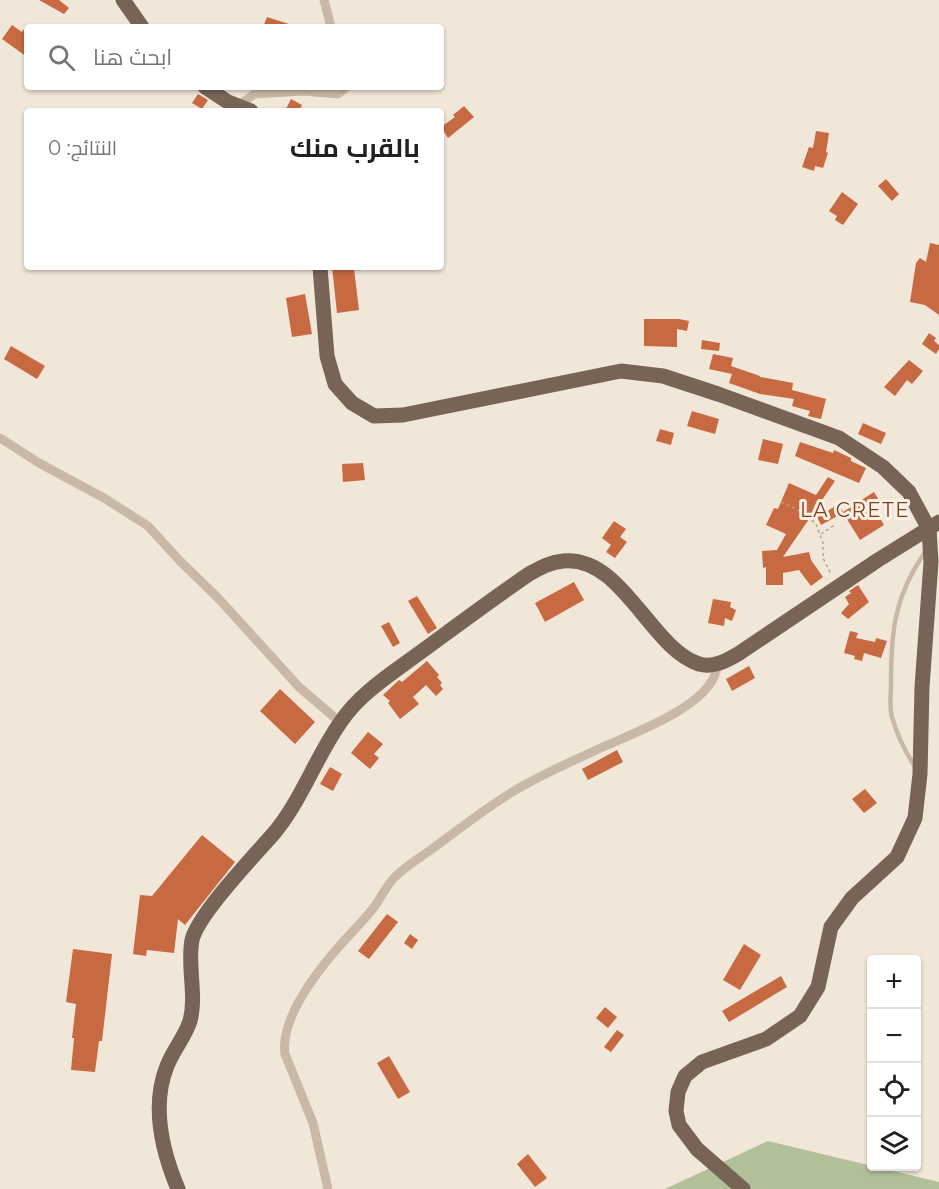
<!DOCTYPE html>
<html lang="ar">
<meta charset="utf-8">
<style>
:root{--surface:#fff;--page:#f2f2f2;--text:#202124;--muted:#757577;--line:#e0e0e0}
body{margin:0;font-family:Montserrat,Cairo,sans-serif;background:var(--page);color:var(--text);direction:rtl}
.controls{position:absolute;right:18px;bottom:18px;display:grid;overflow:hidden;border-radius:6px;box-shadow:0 2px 4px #0004}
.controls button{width:54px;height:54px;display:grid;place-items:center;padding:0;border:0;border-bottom:2px solid var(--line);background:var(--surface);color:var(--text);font:30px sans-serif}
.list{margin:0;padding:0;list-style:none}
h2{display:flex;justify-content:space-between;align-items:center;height:78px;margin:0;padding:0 24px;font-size:26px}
h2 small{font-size:20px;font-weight:400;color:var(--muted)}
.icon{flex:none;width:33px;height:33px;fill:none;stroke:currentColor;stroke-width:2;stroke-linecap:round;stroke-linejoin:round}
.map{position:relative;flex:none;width:939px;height:1189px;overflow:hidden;direction:ltr}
.search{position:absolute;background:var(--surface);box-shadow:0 2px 4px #0004;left:24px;top:24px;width:420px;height:66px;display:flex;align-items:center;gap:15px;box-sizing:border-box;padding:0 21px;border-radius:6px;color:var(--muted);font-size:22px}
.panel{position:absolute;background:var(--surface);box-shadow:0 2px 4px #0004;left:24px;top:108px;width:420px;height:162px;border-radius:6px;direction:rtl}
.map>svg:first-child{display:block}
</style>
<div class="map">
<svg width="939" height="1189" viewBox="0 0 939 1189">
<rect width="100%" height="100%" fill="#f1e7d8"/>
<polygon fill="#b1c099" points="768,1141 939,1182 939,1189 665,1189"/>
<g fill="#c76941">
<polygon points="39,0 59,0 69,8 64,14"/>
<polygon points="267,17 292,25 292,27 263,27"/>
<polygon points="12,25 22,32 27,25 27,57 2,39"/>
<polygon points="198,94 208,100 202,109 192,103"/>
<polygon points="291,99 302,105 299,111 285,111"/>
<polygon points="464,106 474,117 448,138 441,127 455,117 453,115"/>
<polygon points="816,131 829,133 826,152 828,153 823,168 815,166 814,171 802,167 809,147 813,148"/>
<polygon points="886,179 899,194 892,201 878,186"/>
<polygon points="842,192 858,204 843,225 835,220 837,216 829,211"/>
<polygon points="930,243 939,245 939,315 925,305 910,302 916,263 920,258 926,262"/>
<polygon points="332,267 347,267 347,270 354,269 359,310 337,313"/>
<polygon points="305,294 312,334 292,337 286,298"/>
<polygon points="644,319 679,319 689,321 687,331 677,329 677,347 644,346"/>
<polygon points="929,333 936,338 934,341 939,345 939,349 936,354 922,344"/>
<polygon points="702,340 720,343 719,351 701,349"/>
<polygon points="11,346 45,366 37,379 4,359"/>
<polygon points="713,354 733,358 731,366 760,376 760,377 793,383 792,390 826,399 821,419 808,416 810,411 792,406 794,399 760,394 729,383 732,374 709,369"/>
<polygon points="909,360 923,371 912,384 907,380 895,396 884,387"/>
<polygon points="692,411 719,419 715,434 687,426"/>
<polygon points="863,423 886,433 881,444 858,434"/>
<polygon points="660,429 674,433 671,445 656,441"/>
<polygon points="763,439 783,444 778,464 758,460"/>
<polygon points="800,442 833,453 834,450 851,458 851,461 866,468 859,483 795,456"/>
<polygon points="363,463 365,480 343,482 342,464"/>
<polygon points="828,477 835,481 783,557 809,552 811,560 823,577 811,586 799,570 783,573 783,585 766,585 766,567 763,568 762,551 777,550 786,534 766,525 774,508 778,509 789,483 816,495"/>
<polygon points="874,492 880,502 873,506 884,525 860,540 843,513 821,525 817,517 839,504 843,512"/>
<polygon points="614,521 626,529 620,537 627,542 615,558 606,552 611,545 602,538"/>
<polygon points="574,582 584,600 545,622 535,603"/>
<polygon points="858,585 869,602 848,619 841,613 849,604 845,597 851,593 849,591"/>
<polygon points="417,596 437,628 428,634 408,601"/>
<polygon points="713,599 731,602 730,607 736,610 732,621 725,618 724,626 708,623"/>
<polygon points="389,622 400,643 393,647 381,626"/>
<polygon points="850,631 858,633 856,638 875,642 876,638 887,641 881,658 864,653 862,661 854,659 855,656 844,653"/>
<polygon points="427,661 439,675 437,677 442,683 440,685 443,689 436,696 426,685 413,697 419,704 400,719 388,703 390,701 383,695 398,681 399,680 402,682"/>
<polygon points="749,666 755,678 732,691 726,679"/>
<polygon points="280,689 315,722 295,744 260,711"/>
<polygon points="368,732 383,744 374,754 379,758 370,769 351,753"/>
<polygon points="617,750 623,762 588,780 582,769"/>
<polygon points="330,767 342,774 333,791 320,784"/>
<polygon points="865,789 877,803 864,813 852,799"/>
<polygon points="202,835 235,862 185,925 178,919 174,953 147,950 146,956 133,954 140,895 152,896"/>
<polygon points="387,914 398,922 369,959 358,951"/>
<polygon points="410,934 418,940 412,949 404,943"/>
<polygon points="744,944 761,955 740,990 723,980"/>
<polygon points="73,949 112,954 102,1041 99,1041 95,1072 71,1070 74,1038 72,1038 76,1004 66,1002"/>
<polygon points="781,976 787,987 729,1022 722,1011"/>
<polygon points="605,1007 617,1017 608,1028 596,1018"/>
<polygon points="617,1030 624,1035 611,1052 604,1047"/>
<polygon points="389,1056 410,1092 398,1099 377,1063"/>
<polygon points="528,1154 547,1178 535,1187 517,1164"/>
</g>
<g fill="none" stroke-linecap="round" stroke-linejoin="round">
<g stroke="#b5a28f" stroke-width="1.5" stroke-dasharray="3 3" stroke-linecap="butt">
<polyline points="781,502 804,513 816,524 823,543 823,558 831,574"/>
<polyline points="821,534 836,524"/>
</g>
<path stroke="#c9b8a5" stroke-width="4.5" d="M915 767C905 751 897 736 892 717 889 707 891 695 891 684 891 631 894 597 925 552"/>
<g stroke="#c9b8a5" stroke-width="9">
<polyline points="324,0 331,27"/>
<polyline points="238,106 254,94 303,91 338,94 347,87"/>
<polyline points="0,438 39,463 104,498 148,526 180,561 219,599 299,687 340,722"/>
<path d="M328 1189 313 1123 285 1054C280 1018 319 969 342 943 353 931 365 919 375 906 382 896 387 884 396 876 408 864 423 856 436 846 462 827 487 807 514 791 540 775 569 763 596 750 628 735 717 705 717 664"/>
</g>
<g stroke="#776457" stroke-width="15">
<polyline points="123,0 142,27"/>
<polyline points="205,87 228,102 251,111"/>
<polyline points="320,267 327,356 335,384 352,403 374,416 403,415 621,371 663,376 718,394 839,438 883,467 909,492 929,529 931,562 922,687 920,774 915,818 897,857 852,898 831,927 818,987 800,1016 766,1039 702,1062 685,1076 678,1092 676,1111 679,1125 697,1149 743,1189"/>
<path d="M178 1189C162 1151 151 1106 167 1066 173 1050 185 1037 190 1021 197 995 187 966 192 940 198 914 256 854 275 832 302 799 316 757 340 723 359 694 391 674 418 654 455 627 491 600 529 574 540 568 550 562 563 561 622 555 650 648 699 664 713 668 726 661 738 654L878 560 939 522"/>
</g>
</g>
<g text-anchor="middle" stroke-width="6" stroke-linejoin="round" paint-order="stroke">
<g font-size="20" letter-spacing="1.5" fill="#843d1e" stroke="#f9f1e5">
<text x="855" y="517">LA CRETE</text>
</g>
</g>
</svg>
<div class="controls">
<button>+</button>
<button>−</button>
<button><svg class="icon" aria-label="locate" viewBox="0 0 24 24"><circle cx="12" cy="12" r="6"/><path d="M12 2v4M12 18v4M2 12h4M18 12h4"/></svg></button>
<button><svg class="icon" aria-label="layers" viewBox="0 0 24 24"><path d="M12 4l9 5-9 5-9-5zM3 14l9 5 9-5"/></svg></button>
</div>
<div class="search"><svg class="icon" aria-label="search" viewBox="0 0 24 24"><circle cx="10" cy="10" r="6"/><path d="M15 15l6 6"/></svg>ابحث هنا</div>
<section class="panel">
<h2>بالقرب منك<small>النتائج: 0</small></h2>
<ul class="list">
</ul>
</section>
</div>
